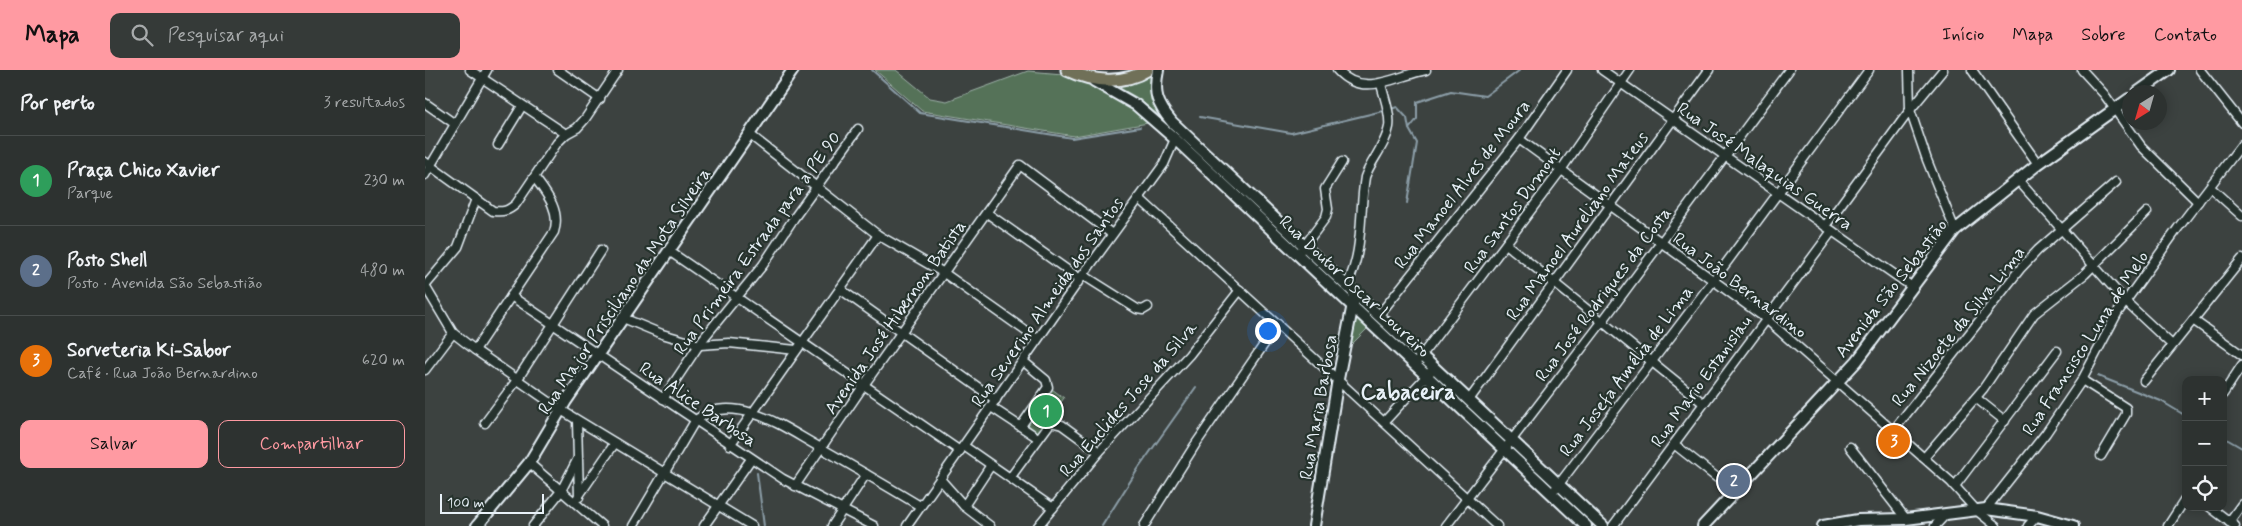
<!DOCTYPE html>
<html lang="pt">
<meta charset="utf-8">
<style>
:root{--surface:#2d3230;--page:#353a38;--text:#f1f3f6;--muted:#a7aaab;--line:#484d4c;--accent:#ff9aa2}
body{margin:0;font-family:Mynerve,sans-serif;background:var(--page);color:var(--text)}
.controls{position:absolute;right:15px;bottom:15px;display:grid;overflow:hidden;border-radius:10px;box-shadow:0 2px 12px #0003}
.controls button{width:45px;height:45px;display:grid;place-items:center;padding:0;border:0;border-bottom:1px solid var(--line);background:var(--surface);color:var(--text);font:25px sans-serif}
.compass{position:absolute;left:1697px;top:15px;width:45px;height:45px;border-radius:50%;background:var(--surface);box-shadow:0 2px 12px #0003;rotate:217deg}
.scale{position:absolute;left:15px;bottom:12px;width:104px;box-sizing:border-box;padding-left:5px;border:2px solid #e8f1f8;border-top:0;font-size:14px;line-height:18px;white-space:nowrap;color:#e8f1f8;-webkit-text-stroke:4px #26332d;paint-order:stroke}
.you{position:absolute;left:842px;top:260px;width:18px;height:18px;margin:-12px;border:4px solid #fff;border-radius:50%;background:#1a73e8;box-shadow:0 0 0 8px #1a73e833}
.badge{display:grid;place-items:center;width:32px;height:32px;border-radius:50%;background:var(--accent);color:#fff;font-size:16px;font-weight:700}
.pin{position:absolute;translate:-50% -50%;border:2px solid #fff;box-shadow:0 1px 5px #0006}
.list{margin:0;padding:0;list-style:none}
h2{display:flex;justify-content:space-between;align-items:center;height:65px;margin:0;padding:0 20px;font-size:21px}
h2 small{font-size:16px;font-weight:400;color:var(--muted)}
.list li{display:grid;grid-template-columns:32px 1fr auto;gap:15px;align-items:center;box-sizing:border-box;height:90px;padding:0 20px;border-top:1px solid var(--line)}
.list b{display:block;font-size:19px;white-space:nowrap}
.list p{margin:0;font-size:16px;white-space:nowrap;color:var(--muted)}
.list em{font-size:16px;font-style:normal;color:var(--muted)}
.actions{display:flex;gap:10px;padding:15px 20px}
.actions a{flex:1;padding:11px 0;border:1px solid var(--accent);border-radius:10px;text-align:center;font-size:18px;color:var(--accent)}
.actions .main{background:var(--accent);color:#111}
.icon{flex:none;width:28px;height:28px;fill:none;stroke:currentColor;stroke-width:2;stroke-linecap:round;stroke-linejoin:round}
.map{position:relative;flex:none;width:1817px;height:456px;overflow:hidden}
header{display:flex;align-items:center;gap:30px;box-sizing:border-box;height:70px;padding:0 25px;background:var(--accent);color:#111}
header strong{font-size:24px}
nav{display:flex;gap:28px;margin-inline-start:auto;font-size:18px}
.search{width:350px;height:45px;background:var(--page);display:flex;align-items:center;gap:12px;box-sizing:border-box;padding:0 18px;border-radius:10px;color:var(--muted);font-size:19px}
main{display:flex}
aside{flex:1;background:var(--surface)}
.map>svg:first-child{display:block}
</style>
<header>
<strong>Mapa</strong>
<div class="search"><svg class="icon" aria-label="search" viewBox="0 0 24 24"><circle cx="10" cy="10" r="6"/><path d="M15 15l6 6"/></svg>Pesquisar aqui</div>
<nav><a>Início</a><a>Mapa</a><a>Sobre</a><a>Contato</a></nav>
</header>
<main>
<aside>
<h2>Por perto<small>3 resultados</small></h2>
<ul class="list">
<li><span class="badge" style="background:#2e9e5b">1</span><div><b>Praça Chico Xavier</b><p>Parque</p></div><em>230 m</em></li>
<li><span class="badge" style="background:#5c6f8a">2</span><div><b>Posto Shell</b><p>Posto · Avenida São Sebastião</p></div><em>480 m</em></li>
<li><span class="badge" style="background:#e8710a">3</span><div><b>Sorveteria Ki-Sabor</b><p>Café · Rua João Bernardino</p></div><em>620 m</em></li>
</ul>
<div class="actions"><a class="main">Salvar</a><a>Compartilhar</a></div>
</aside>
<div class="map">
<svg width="1817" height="456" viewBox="0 0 1817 456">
<rect width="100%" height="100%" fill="#3c4240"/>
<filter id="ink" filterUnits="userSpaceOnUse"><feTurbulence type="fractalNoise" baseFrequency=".02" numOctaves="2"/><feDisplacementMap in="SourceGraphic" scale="10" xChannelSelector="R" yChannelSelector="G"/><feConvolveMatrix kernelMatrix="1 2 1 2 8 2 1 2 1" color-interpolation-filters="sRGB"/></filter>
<g filter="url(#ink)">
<g fill="#557259" stroke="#9eb2a8">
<polygon points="450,0 471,0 505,28 522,31 603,1 649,5 668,12 729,52 649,66 497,41"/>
<path d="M728 0C721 18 726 32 736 47L711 27 688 14 719 5Z"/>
<polygon points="742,52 995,288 993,291 741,55"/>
<polygon points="930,242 945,256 925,276"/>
<polygon points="627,319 639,328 614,363 602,354"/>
</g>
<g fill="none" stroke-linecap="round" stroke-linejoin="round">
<g stroke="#8c9ea8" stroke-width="2">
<polyline points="447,0 495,43 647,68 715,57"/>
<polyline points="966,39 972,37 982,48 984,59 992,49 992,32 1026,21 1060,26 1095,0"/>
<polyline points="775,47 866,63 962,40"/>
<polyline points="982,133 992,73 984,59"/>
<polyline points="1673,306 1736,331 1761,346"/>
<polyline points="1798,367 1817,378"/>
<polyline points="332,403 339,456"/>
<polyline points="677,456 713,399 771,317"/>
</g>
<defs>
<g id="street">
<polyline points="45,0 141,64"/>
<polyline points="133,0 175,29"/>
<path d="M912 0C938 29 970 6 1001 0"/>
<polyline points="1177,0 1486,216"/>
<polyline points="1484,0 1485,40 1502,90 1530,160"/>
<polyline points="1547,0 1613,94"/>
<polyline points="1657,0 1679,24 1716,76 1773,132"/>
<polyline points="1775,0 1817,53"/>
<polyline points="0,33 30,54"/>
<polyline points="324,64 453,165 519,203 612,269"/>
<polyline points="1094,69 1340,248 1526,412 1551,440 1571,456"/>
<polyline points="73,75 97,36"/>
<path d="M0 92 68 141C79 142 83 141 91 134L132 73 141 64 152 58 160 49 193 0"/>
<polyline points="0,105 62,0"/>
<polyline points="1593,110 1701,232 1747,275"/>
<polyline points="1785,117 1817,146"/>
<polyline points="714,128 1072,456"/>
<polyline points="562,143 655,209"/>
<polyline points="1400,156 1485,40 1518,0"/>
<polyline points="1081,174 1278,333"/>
<polyline points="877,179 901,147 903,139 900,119 917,92"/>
<polyline points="244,181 535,381"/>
<polyline points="658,205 712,239 718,240 723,237"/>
<path d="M922 215C939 181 934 143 940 107 946 90 961 75 964 57 966 44 959 27 956 14"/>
<polyline points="0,216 28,263 50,280 136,340 327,456"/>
<polyline points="0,216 33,177 51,129"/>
<polyline points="415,219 571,330"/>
<polyline points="86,226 358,409 449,456"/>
<polyline points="954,245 1094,69 1142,0"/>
<polyline points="198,248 237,264 275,275 304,273 371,280"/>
<polyline points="1768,250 1817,285"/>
<path d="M50 280 129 162C136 141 122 124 110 108"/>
<polyline points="994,289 1136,100 1205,0"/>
<polyline points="0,300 28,263"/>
<polyline points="1657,310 1701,338 1701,344 1676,386"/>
<polyline points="1719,311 1817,189"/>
<polyline points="1798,324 1817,295"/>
<polyline points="1551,328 1580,351"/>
<polyline points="238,329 278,269 338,195 369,148 433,59"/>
<polyline points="1044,330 1284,0"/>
<polyline points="566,337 613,368"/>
<polyline points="152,351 154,427"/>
<polyline points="959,352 1009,298"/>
<polyline points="60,353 92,310 176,180"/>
<polyline points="596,356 623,317 621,310 598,291"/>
<polyline points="1468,361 1595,199 1613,180 1691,112"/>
<polyline points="1249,374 1310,422"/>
<polyline points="305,375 453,165"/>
<polyline points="539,376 628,438"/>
<polyline points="1425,377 1481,449"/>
<polyline points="1499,388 1558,319 1609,244 1660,204 1722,142"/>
<polyline points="104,393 177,456"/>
<polyline points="585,408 626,352 637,355 674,382"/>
<polyline points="515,409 539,436 565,456"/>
<polyline points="370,416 439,315 595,95 687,164"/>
<polyline points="1530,416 1632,281"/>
<polyline points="1131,418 1288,211 1444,0"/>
<polyline points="153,427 190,373"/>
<polyline points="539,436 566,395"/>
<polyline points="1785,437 1810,456"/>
<polyline points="1561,439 1621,363 1657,310 1693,242 1753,158 1817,74"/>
<polyline points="1804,452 1817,434"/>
<polyline points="108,456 136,421 152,390"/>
<path d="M208 456 270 351C286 337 307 337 327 343 351 350 374 366 396 378 429 397 462 416 495 436"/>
<polyline points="279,456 326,389"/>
<polyline points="407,456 441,404"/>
<polyline points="482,456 658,205 739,94 750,69"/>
<polyline points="613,456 674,382 764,285 815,220"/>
<polyline points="719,456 770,375 853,254"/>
<polyline points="1021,456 1177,252 1364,0"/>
<polyline points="1188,456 1407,161"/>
<polyline points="1510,456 1521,444"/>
<polyline points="1603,456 1612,446"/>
<polyline points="1743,456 1761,428"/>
</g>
<g id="secondary">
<path d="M733 0C728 24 732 34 747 52L1178 456"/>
<polyline points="669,11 711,35 750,69 1161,456"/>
<polyline points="1713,22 1744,0"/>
<polyline points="52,456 104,393 141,331 368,0"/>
<polyline points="889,456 913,309 929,229"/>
<polyline points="1278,456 1432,291 1530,160 1613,94 1704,29"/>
<polyline points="1398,456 1433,450 1481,449 1561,439 1612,446 1648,456"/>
</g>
<path id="primary" d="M642 0C667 12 698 15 722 0"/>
</defs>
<use href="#street" stroke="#e8f1f8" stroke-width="11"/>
<use href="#secondary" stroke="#e8f1f8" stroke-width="14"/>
<use href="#primary" stroke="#e8f1f8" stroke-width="15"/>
<use href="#street" stroke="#26332d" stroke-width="8"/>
<use href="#secondary" stroke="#26332d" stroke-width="10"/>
<use href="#primary" stroke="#706f59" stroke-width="11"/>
</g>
</g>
<g text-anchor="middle" stroke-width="4.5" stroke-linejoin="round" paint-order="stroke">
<g font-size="18" fill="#e8f1f8" stroke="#26332d">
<text transform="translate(1340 96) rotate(35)" y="6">Rua José Malaquias Guerra</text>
<text transform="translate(1037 114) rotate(-52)" y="6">Rua Manoel Alves de Moura</text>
<text transform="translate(1087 140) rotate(-54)" y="6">Rua Santos Dumont</text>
<text transform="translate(1152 156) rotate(-54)" y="6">Rua Manoel Aureliano Mateus</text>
<text transform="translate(332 173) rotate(-54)" y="6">Rua Primeira Estrada para a PE 90</text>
<text transform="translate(1315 215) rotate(37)" y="6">Rua João Bernardino</text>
<text transform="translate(930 216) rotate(43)" y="6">Rua Doutor Oscar Loureiro</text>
<text transform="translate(1466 218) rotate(-52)" y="6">Avenida São Sebastião</text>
<text transform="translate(199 221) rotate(-56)" y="6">Rua Major Prisciliano da Mota Silveira</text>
<text transform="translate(1178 224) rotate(-53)" y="6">Rua José Rodrigues da Costa</text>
<text transform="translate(622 232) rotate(-55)" y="6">Rua Severino Almeida dos Santos</text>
<text transform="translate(470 247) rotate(-55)" y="6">Avenida José Hibernon Batista</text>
<text transform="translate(1533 256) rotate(-51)" y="6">Rua Nizoete da Silva Lima</text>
<text transform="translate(1660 273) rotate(-57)" y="6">Rua Francisco Luna de Melo</text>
<text transform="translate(1201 301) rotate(-53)" y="6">Rua Josefa Amélia de Lima</text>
<text transform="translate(1276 311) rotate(-54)" y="6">Rua Mario Estanislau</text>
<text transform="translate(703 329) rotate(-49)" y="6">Rua Euclides Jose da Silva</text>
<text transform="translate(273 334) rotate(34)" y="6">Rua Alice Barbosa</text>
<text transform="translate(893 337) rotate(-80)" y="6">Rua Maria Barbosa</text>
</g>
<g font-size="22" font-weight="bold" fill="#e8f1f8" stroke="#26332d">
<text x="983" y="329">Cabaceira</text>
</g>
</g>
</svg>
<div class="controls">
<button>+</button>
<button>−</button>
<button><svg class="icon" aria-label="locate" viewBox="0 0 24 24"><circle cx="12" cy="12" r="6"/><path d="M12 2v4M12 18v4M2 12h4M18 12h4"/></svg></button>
</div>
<svg class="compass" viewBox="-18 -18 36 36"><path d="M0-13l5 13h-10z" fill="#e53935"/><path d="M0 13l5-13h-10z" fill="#a7aaab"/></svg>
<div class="scale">100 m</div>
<div class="you"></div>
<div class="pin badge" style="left:621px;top:341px;background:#2e9e5b">1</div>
<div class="pin badge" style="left:1309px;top:411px;background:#5c6f8a">2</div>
<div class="pin badge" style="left:1469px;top:371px;background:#e8710a">3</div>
</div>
</main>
